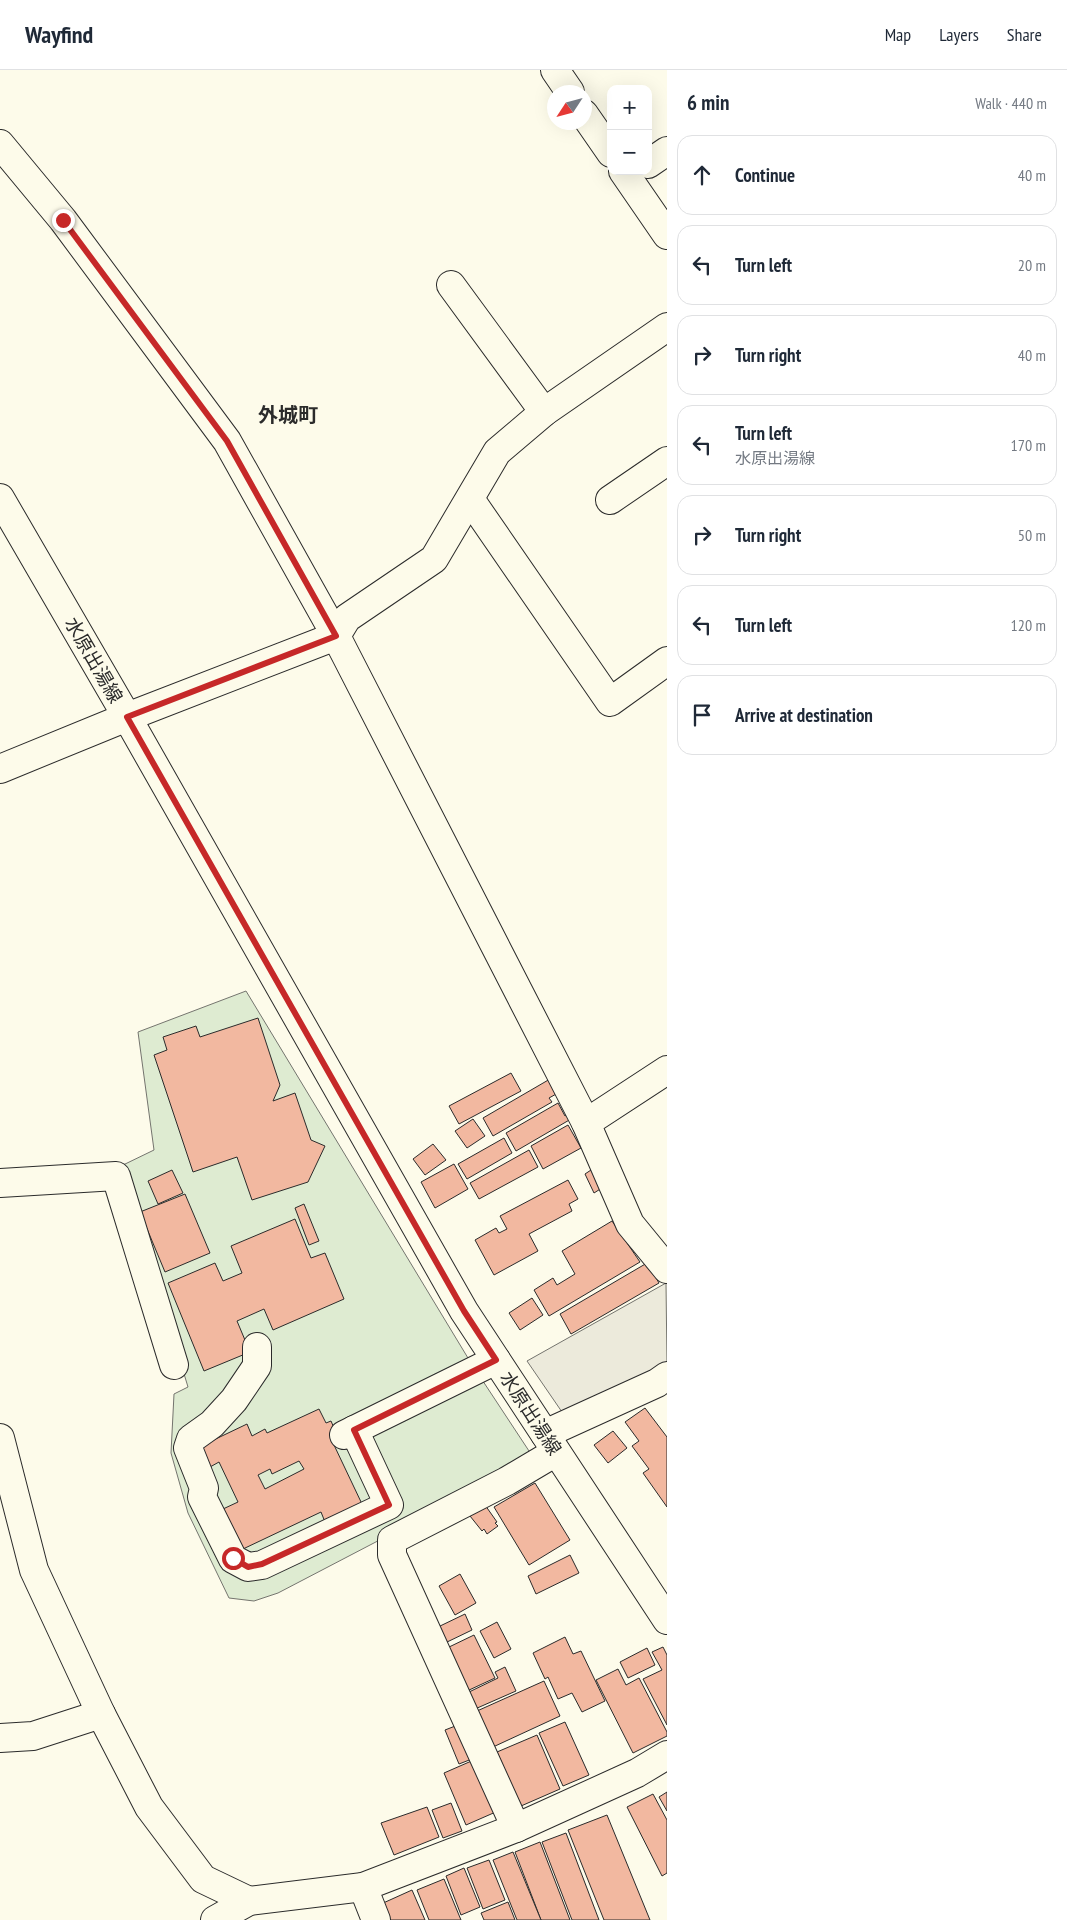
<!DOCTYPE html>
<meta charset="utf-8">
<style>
:root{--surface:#fff;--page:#f6f6f7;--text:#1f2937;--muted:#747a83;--line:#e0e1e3}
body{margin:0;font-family:"PT Sans Narrow","Noto Sans JP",sans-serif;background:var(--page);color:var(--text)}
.controls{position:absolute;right:15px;top:15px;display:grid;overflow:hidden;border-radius:10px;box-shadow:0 5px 20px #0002}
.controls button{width:45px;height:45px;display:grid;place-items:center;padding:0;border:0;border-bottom:1px solid var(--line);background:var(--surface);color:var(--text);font:25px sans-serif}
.compass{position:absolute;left:547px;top:15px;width:45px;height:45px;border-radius:50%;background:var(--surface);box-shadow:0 5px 20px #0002;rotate:234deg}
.stop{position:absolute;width:15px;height:15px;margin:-11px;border:4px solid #c62828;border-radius:50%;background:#fff}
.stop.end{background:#c62828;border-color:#fff;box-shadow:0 1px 5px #0008}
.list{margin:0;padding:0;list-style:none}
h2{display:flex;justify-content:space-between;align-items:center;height:65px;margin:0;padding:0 20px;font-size:21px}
h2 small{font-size:16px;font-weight:400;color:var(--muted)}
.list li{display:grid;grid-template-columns:32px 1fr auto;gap:15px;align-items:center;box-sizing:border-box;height:80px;margin:0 10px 10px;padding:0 10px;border:1px solid var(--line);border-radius:15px}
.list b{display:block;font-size:19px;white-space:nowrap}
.list p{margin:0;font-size:16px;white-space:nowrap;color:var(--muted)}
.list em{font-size:16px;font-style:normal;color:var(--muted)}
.icon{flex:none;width:28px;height:28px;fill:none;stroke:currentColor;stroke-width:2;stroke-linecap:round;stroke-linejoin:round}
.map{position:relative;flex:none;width:667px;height:1850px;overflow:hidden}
header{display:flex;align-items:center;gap:30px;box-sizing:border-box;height:70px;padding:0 25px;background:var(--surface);border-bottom:1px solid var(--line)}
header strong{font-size:24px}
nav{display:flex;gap:28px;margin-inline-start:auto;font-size:18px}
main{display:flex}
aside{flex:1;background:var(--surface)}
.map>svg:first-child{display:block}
</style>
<header>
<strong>Wayfind</strong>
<nav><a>Map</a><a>Layers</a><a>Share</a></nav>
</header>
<main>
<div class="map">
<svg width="667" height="1850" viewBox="0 0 667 1850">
<rect width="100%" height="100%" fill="#fdfbea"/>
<polygon fill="#deebd1" stroke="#74746e" points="246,921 471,1293 531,1384 510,1402 278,1523 254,1531 229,1528 188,1443 171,1383 174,1324 188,1317 121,1096 154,1080 138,962"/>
<polygon fill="#eceadb" stroke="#74746e" points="666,1213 667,1296 562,1342 527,1291"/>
<g fill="#f2b8a0" stroke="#2b2b2b" fill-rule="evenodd">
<polygon points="258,948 280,1015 273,1031 295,1023 311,1070 325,1076 308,1112 252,1130 237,1087 193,1102 154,985 167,980 163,967 196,956 200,967"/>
<polygon points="511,1003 521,1021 459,1054 449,1036"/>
<polygon points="550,1009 558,1023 549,1028 552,1032 493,1066 483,1048"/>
<polygon points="558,1033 565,1046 568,1044 571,1049 516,1081 506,1063"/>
<polygon points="473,1049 485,1066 467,1078 455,1061"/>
<polygon points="568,1055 581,1078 543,1099 531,1076"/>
<polygon points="504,1068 512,1083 467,1109 458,1094"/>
<polygon points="433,1074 446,1090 425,1105 413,1089"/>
<polygon points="529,1080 538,1097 479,1129 470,1113"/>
<polygon points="454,1094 468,1119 435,1138 421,1112"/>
<polygon points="594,1098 605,1116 594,1123 585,1104"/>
<polygon points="172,1100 183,1123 158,1134 148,1111"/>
<polygon points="568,1110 578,1129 569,1134 572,1141 529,1164 538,1181 494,1205 475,1170 496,1158 499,1163 507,1159 500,1146"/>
<polygon points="185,1124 210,1183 165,1202 140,1142"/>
<polygon points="304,1134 319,1171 309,1175 295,1138"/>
<polygon points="295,1149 311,1188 325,1183 344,1229 273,1260 264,1239 237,1251 250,1282 204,1301 168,1213 215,1193 223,1211 242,1203 231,1176"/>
<polygon points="612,1151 640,1192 549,1246 534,1220 553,1208 557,1215 575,1204 562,1181"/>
<polygon points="647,1193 659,1213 571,1264 560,1244"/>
<polygon points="532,1228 543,1245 520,1260 509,1243"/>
<polygon points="645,1338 667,1367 667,1437 643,1403 649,1399 632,1376 639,1371 625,1352"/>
<path d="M319 1339 326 1353 331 1351 340 1372 334 1375 362 1434 325 1452 321 1442 243 1479 223 1439 238 1432 219 1392 210 1397 201 1376 247 1354 252 1366 265 1359 267 1363ZM299 1391 304 1399 265 1419 258 1405 270 1399 272 1404Z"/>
<polygon points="613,1361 627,1378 608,1393 594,1375"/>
<polygon points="535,1413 570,1470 529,1495 494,1437"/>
<polygon points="485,1435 497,1452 495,1453 498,1456 487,1464 484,1459 482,1461 470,1446"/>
<polygon points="570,1485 579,1503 536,1524 528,1506"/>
<polygon points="460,1504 476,1533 455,1545 439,1516"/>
<polygon points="465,1544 472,1560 445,1573 438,1557"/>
<polygon points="497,1552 511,1579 494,1588 480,1561"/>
<polygon points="474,1565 495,1608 467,1621 447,1578"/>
<polygon points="565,1567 573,1584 581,1581 605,1631 582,1642 572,1623 558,1629 548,1607 545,1609 533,1583"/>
<polygon points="663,1577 667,1585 667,1655 643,1609 662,1600 652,1582"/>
<polygon points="647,1578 655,1595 628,1608 620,1592"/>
<polygon points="505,1597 516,1621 475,1639 467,1623 498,1608 495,1602"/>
<polygon points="618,1599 626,1615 639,1608 667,1662 667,1666 633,1683 596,1610"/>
<polygon points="544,1611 560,1646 493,1677 477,1641"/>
<polygon points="565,1652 589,1705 563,1716 539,1663"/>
<polygon points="463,1653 477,1687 459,1694 445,1660"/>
<polygon points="537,1665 560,1719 521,1736 497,1682"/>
<polygon points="476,1689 498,1741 466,1755 444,1703"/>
<polygon points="667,1722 667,1741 659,1727"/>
<polygon points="653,1724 667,1750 667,1803 662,1806 627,1737"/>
<polygon points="451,1733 462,1761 443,1768 432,1740"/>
<polygon points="427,1737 439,1767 394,1785 381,1753"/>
<polygon points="607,1745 650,1850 604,1850 568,1760"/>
<polygon points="566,1763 599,1850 572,1850 542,1772"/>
<polygon points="540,1772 570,1850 541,1850 515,1782"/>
<polygon points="513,1782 541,1850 517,1850 493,1790"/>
<polygon points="489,1790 505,1830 483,1839 467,1798"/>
<polygon points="464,1798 480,1837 461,1845 446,1806"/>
<polygon points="444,1809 461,1850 429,1850 417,1820"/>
<polygon points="412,1820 425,1850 388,1850 381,1834"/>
<polygon points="508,1832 515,1850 484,1850 481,1843"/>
</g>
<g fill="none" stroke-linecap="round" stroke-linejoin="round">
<defs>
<g id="minor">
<polyline points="555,0 570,22"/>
<polyline points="584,44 611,83"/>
<polyline points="0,74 63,150 227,371 336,566 586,1053 630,1154 667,1199"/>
<polyline points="648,94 667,81"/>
<polyline points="623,101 667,165"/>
<polyline points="451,215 544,342"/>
<polyline points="470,429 610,632 667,591"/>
<polyline points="610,430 667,391"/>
<polyline points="0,699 127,647 336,566 347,548 434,489 497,382 544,342 667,257"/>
<polyline points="586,1053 667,1000"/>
<polyline points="0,1113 116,1106 174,1295"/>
<polyline points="257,1277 257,1296 234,1330 212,1354 191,1369 188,1378 204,1418 202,1427 233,1489 248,1497 262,1495 389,1435 354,1360"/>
<polyline points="545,1364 657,1313 667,1306"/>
<polyline points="344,1365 496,1290"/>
<polyline points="0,1368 34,1500 101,1644 149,1737 203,1809 249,1831"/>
<polyline points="0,1668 33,1666 101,1644"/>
<polyline points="516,1758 392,1485 392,1470 507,1411 556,1382"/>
<polyline points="363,1817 376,1850"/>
<polyline points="215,1850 249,1831 363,1817 516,1758 637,1703 667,1685"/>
</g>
<polyline id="major" points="0,428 127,647 464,1241 667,1550"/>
</defs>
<use href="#minor" stroke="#2b2b2b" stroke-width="30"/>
<use href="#major" stroke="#2b2b2b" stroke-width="30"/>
<use href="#minor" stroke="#fdfbea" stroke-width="28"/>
<use href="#major" stroke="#fdfbea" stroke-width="28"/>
</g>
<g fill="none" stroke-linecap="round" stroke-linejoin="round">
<polyline stroke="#c62828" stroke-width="6" points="63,150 227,371 336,566 127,647 464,1241 496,1290 354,1360 389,1435 262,1494 248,1497 233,1488"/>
</g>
<g text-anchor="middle" stroke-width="4" stroke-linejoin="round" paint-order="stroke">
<g font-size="19" fill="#2b2b2b" stroke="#fdfbea">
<text transform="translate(94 590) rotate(60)" y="7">水原出湯線</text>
<text transform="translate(531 1343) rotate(57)" y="7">水原出湯線</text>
</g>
<g font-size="20" font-weight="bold" fill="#2b2b2b" stroke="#fdfbea">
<text x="288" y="352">外城町</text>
</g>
</g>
</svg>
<div class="controls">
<button>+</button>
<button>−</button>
</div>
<svg class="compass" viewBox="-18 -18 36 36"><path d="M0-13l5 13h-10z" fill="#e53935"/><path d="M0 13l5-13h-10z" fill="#747a83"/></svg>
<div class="stop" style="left:233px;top:1488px"></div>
<div class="stop end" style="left:63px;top:150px"></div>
</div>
<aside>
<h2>6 min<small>Walk · 440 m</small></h2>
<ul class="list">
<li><svg class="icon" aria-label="ahead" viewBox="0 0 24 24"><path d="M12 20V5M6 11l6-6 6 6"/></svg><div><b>Continue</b></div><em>40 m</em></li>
<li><svg class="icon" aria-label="left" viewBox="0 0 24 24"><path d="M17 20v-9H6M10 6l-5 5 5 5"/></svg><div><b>Turn left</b></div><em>20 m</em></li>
<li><svg class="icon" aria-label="right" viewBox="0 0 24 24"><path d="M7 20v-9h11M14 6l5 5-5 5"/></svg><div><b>Turn right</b></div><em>40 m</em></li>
<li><svg class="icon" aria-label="left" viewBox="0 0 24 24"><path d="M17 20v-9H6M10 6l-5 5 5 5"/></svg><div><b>Turn left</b><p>水原出湯線</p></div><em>170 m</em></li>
<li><svg class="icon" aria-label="right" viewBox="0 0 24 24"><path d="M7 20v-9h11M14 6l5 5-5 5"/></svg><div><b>Turn right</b></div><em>50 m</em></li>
<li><svg class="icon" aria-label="left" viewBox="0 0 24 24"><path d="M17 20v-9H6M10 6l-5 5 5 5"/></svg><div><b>Turn left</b></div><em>120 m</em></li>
<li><svg class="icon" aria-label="arrive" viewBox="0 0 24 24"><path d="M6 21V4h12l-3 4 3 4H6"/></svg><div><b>Arrive at destination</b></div></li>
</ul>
</aside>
</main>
